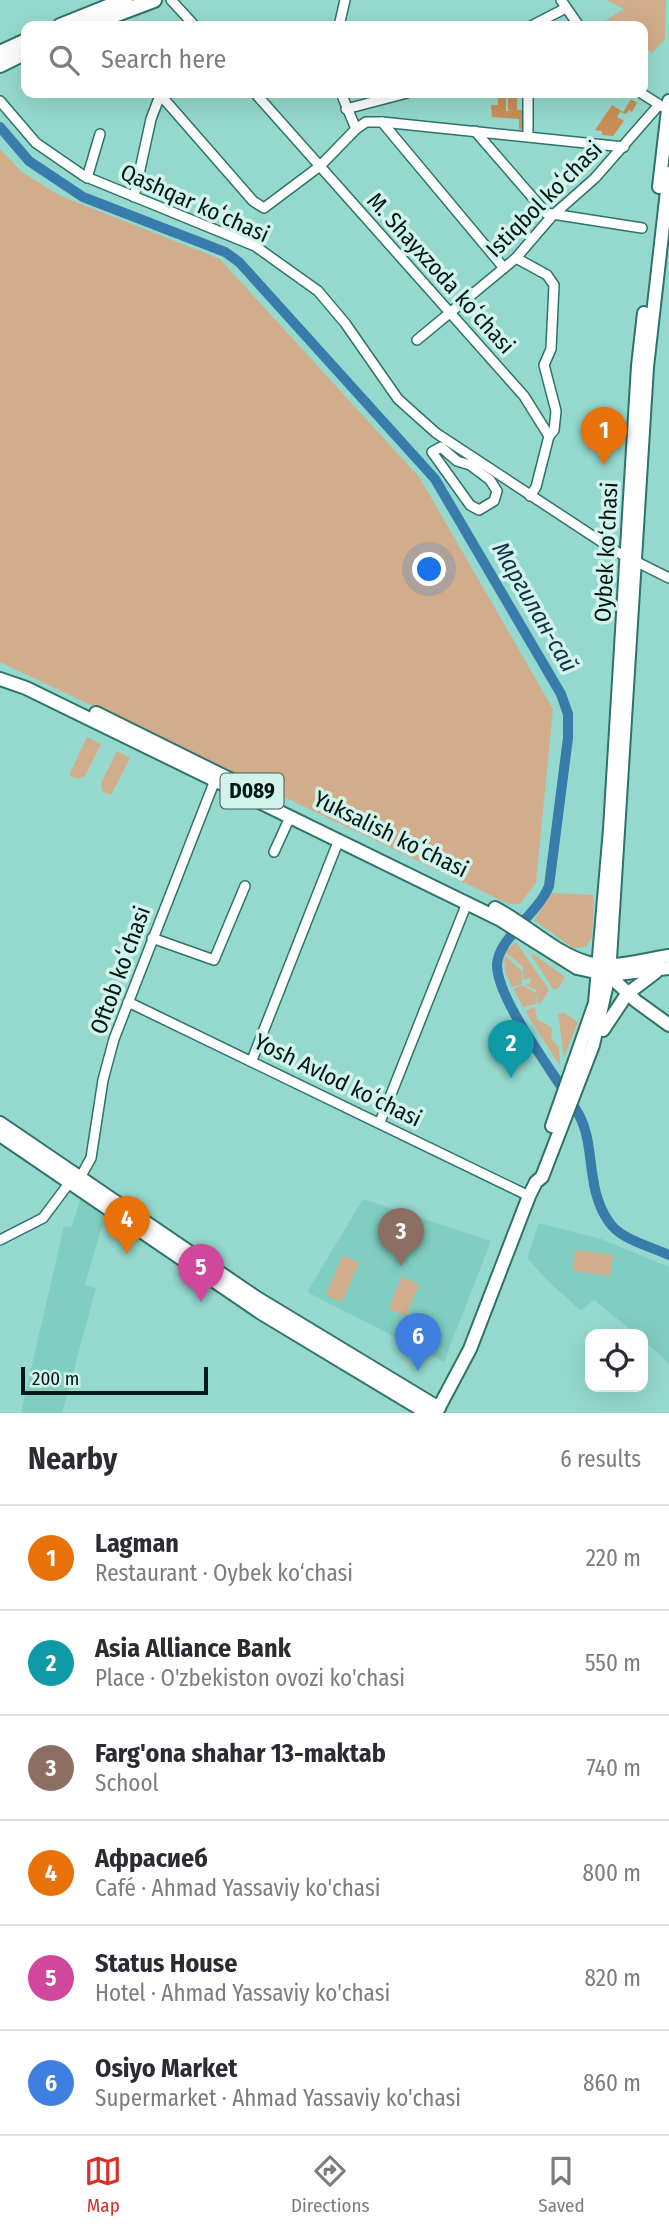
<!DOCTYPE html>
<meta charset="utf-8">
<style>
:root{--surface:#fff;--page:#f7f7f7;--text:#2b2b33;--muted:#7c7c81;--line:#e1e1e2;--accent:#d93025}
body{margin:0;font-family:"Fira Sans Condensed",sans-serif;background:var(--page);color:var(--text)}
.controls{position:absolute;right:21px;bottom:21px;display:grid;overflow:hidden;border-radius:14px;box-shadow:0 7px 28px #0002}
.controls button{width:63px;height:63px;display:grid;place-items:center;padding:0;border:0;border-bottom:2px solid var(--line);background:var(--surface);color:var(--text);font:35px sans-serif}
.scale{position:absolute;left:21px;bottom:18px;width:187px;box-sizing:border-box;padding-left:7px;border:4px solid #001815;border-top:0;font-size:19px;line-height:24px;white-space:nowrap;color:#001815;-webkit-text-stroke:5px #d1f3ec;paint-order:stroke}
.you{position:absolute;left:430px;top:570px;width:24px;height:24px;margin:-18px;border:5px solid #fff;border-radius:50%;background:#1a73e8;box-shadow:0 0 0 10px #1a73e833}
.badge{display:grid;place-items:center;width:46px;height:46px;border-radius:50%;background:var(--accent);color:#fff;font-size:23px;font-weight:700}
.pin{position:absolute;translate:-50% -58px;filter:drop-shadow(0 2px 4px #0008)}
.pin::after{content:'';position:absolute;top:37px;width:24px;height:21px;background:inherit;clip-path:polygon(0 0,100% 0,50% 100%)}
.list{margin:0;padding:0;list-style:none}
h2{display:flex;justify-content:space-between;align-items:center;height:91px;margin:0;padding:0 28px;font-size:30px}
h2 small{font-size:23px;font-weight:400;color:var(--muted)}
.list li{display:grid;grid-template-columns:46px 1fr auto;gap:21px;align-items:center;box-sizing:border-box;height:105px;padding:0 28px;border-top:2px solid var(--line)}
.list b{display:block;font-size:26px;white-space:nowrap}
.list p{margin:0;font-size:23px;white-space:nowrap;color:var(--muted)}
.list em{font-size:23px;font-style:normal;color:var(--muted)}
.icon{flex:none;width:38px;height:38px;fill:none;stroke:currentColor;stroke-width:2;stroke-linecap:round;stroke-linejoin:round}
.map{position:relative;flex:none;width:669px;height:1413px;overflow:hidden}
.search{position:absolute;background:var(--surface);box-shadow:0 7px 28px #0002;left:21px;right:21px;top:21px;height:77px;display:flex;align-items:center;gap:18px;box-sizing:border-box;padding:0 24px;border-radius:14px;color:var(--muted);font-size:26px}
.sheet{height:721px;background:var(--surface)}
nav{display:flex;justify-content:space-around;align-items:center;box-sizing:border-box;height:98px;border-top:2px solid var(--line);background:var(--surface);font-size:19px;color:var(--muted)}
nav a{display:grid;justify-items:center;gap:4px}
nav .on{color:var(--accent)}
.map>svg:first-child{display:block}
</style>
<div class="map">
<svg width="669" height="1413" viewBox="0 0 669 1413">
<rect width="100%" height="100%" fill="#95d9ce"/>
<g fill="#7fcec1">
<polygon points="81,1196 106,1212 85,1285 96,1288 62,1413 21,1413 64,1226 72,1227"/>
<polygon points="363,1199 491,1241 444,1362 307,1292"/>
<polygon points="539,1223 601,1239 669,1267 669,1363 643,1340 643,1334 636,1334 594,1300 581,1311 547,1280 527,1258"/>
</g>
<g fill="#d2ad8b">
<polygon points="606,0 666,0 665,39 652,53 643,47 648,39 643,34 643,26 627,26 622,19 623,26 597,26 624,9"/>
<polygon points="0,149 22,172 61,196 220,259 420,478 553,709 536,883 520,904 509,904 0,662"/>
<polygon points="87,737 101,744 85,776 78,779 69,775"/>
<polygon points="117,751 130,758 111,795 102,791 101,783"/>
<polygon points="552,893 594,895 592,937 586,947 573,948 534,920"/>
<polygon points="516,942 549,990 541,1003 537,1003 536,990 524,984 530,984 531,978 523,980 523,967 505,952"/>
<polygon points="532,953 565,977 559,988 554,990 531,955"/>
<polygon points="504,955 522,971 522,984 512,987 505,972"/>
<polygon points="522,985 536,993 536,1004 523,1007 513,989"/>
<polygon points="535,1007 537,1019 552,1028 551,1039 559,1047 560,1066 525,1011"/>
<polygon points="564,1013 578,1022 564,1057 558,1014"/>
<polygon points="575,1250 613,1255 610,1276 573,1271"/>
<polygon points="343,1255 359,1263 342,1302 326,1295"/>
<polygon points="401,1277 419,1284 406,1316 389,1309"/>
</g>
<g fill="#ca8f57">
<polygon points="508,93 517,93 517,110 527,110 527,130 519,129 519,119 492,117 491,105 498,105 498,95 506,95 506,111 512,111 508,110"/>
<polygon points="631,99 637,103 632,112 629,110 626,114 620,112 617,117 624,121 613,136 602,135 602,131 595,130 612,105 623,112"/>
</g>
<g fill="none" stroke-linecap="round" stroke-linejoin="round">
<path stroke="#387cac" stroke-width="10" d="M0 127 29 161 83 197 225 252 239 262 435 479 561 694 568 714V738L549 886C538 914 498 938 497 965 497 1002 560 1080 579 1115 596 1146 585 1188 609 1222 621 1240 650 1246 669 1255"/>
<defs>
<g id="minor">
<polyline points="171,0 195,26"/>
<polyline points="561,0 579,26"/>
<polyline points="339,26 345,0"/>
<polyline points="531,26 566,8"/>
<polyline points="255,93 524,396 549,436 536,487 530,496"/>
<polyline points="341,93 356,129 366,122 382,122 624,147"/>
<polyline points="641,93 663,107"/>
<polyline points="0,101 36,143 84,176 255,246 318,291 345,323 398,399 436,433 617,552 669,578"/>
<polyline points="346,109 407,93"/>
<polyline points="382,122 504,268"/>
<polyline points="475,131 546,213 642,228"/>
<polyline points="528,135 528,93"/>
<polyline points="87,178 100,134"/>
<polyline points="134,197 151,119 159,98 164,99 253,201 264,208 320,166 356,129"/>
<polyline points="516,258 547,275 554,285 551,349 544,365 556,411 554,430 549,436"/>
<polyline points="417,340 516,258 552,216 595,178 658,106"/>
<polyline points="470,465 457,461 441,447 432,452 470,505 479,510 494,501 497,491 490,480 470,465 474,458"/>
<polyline points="274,852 290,817"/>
<polyline points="152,938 214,960 245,886"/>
<polyline points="128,1002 529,1196"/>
<polyline points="252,1060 338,842"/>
<polyline points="380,1122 467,903"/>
<polyline points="81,1176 91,1158 103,1080 114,1039 217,775"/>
<polyline points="0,1240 43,1218 70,1182"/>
</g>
<g id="major">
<polyline points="659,187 669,101"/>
<polyline points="0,679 26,688 499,919 577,968 609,975 669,968"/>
<polyline points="96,713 262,795"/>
<path d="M495 908C526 924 555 954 589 963 615 969 643 960 669 956"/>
<polyline points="609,975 636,1001 669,1025"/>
<polyline points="603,1030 627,994 656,972"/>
<polyline points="0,1123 257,1298 439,1408"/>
<polyline points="552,1126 595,1003 610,829 638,366 644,313"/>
<polyline points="0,1135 261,1313 427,1413"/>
<polyline points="436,1413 470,1349 529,1196 536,1182 542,1177 593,1045 609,975 647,367 669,173"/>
</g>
<g id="highway">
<polyline points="60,26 125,0"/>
<polyline points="85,26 154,0"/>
<polyline points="0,53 26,41"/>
<polyline points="0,65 26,52"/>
</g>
</defs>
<use href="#minor" stroke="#2e736a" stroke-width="12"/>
<use href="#major" stroke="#2e736a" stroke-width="16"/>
<use href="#highway" stroke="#2e736a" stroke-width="18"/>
<use href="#minor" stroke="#fff" stroke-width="9"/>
<use href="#major" stroke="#fff" stroke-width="12"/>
<use href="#highway" stroke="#fff" stroke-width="14"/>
</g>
<g text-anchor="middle" stroke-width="7" stroke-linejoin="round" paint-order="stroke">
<rect fill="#d1f3ec" stroke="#3f5a56" stroke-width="2" x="220.5" y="773.5" width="63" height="35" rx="5"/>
<g font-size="21" font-weight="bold" fill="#001815">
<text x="252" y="798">D089</text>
</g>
<g font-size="23" fill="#001815" stroke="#d1f3ec">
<text transform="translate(544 199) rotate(-45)" y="8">Istiqbol koʻchasi</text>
<text transform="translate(195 203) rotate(24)" y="8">Qashqar koʻchasi</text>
<text transform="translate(441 273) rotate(48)" y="8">M. Shayxzoda koʻchasi</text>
<text transform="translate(606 552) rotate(-87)" y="8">Oybek ko‘chasi</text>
<text transform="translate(391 834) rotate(26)" y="8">Yuksalish koʻchasi</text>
<text transform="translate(120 970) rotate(-70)" y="8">Oftob koʻchasi</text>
<text transform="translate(338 1080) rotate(26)" y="8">Yosh Avlod koʻchasi</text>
</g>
<g font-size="24" font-style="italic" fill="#133046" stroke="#d1f3ec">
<text transform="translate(535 607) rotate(60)" y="8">Маргилан-сай</text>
</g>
</g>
</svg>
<div class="controls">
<button><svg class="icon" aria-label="locate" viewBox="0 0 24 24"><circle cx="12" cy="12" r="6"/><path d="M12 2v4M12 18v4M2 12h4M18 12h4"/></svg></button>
</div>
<div class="scale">200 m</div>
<div class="you"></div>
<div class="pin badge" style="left:604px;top:465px;background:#e8710a">1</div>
<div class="pin badge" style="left:511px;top:1078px;background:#0f9aa8">2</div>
<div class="pin badge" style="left:401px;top:1266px;background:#8d6e63">3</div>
<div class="pin badge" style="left:127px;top:1254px;background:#e8710a">4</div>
<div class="pin badge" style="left:201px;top:1302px;background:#d1479c">5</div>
<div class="pin badge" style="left:418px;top:1371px;background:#3f7fe0">6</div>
<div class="search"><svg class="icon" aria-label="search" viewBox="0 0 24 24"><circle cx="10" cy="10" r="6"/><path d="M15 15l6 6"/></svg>Search here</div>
</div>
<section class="sheet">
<h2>Nearby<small>6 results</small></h2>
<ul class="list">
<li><span class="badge" style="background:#e8710a">1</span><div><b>Lagman</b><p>Restaurant · Oybek ko‘chasi</p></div><em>220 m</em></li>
<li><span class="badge" style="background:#0f9aa8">2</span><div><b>Asia Alliance Bank</b><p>Place · O'zbekiston ovozi ko'chasi</p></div><em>550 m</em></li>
<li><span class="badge" style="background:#8d6e63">3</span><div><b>Farg'ona shahar 13-maktab</b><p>School</p></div><em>740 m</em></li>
<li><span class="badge" style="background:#e8710a">4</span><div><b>Афрасиеб</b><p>Café · Ahmad Yassaviy ko'chasi</p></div><em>800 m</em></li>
<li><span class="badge" style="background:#d1479c">5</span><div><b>Status House</b><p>Hotel · Ahmad Yassaviy ko'chasi</p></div><em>820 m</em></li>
<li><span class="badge" style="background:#3f7fe0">6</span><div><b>Osiyo Market</b><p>Supermarket · Ahmad Yassaviy ko'chasi</p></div><em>860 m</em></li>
</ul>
</section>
<nav>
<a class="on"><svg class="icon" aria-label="map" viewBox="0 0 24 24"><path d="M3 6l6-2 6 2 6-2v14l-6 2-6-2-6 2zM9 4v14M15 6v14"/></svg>Map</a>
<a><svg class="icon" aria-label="directions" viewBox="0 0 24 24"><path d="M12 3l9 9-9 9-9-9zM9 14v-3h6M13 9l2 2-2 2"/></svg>Directions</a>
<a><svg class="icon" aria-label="saved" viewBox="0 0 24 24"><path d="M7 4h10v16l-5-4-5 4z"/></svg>Saved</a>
</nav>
